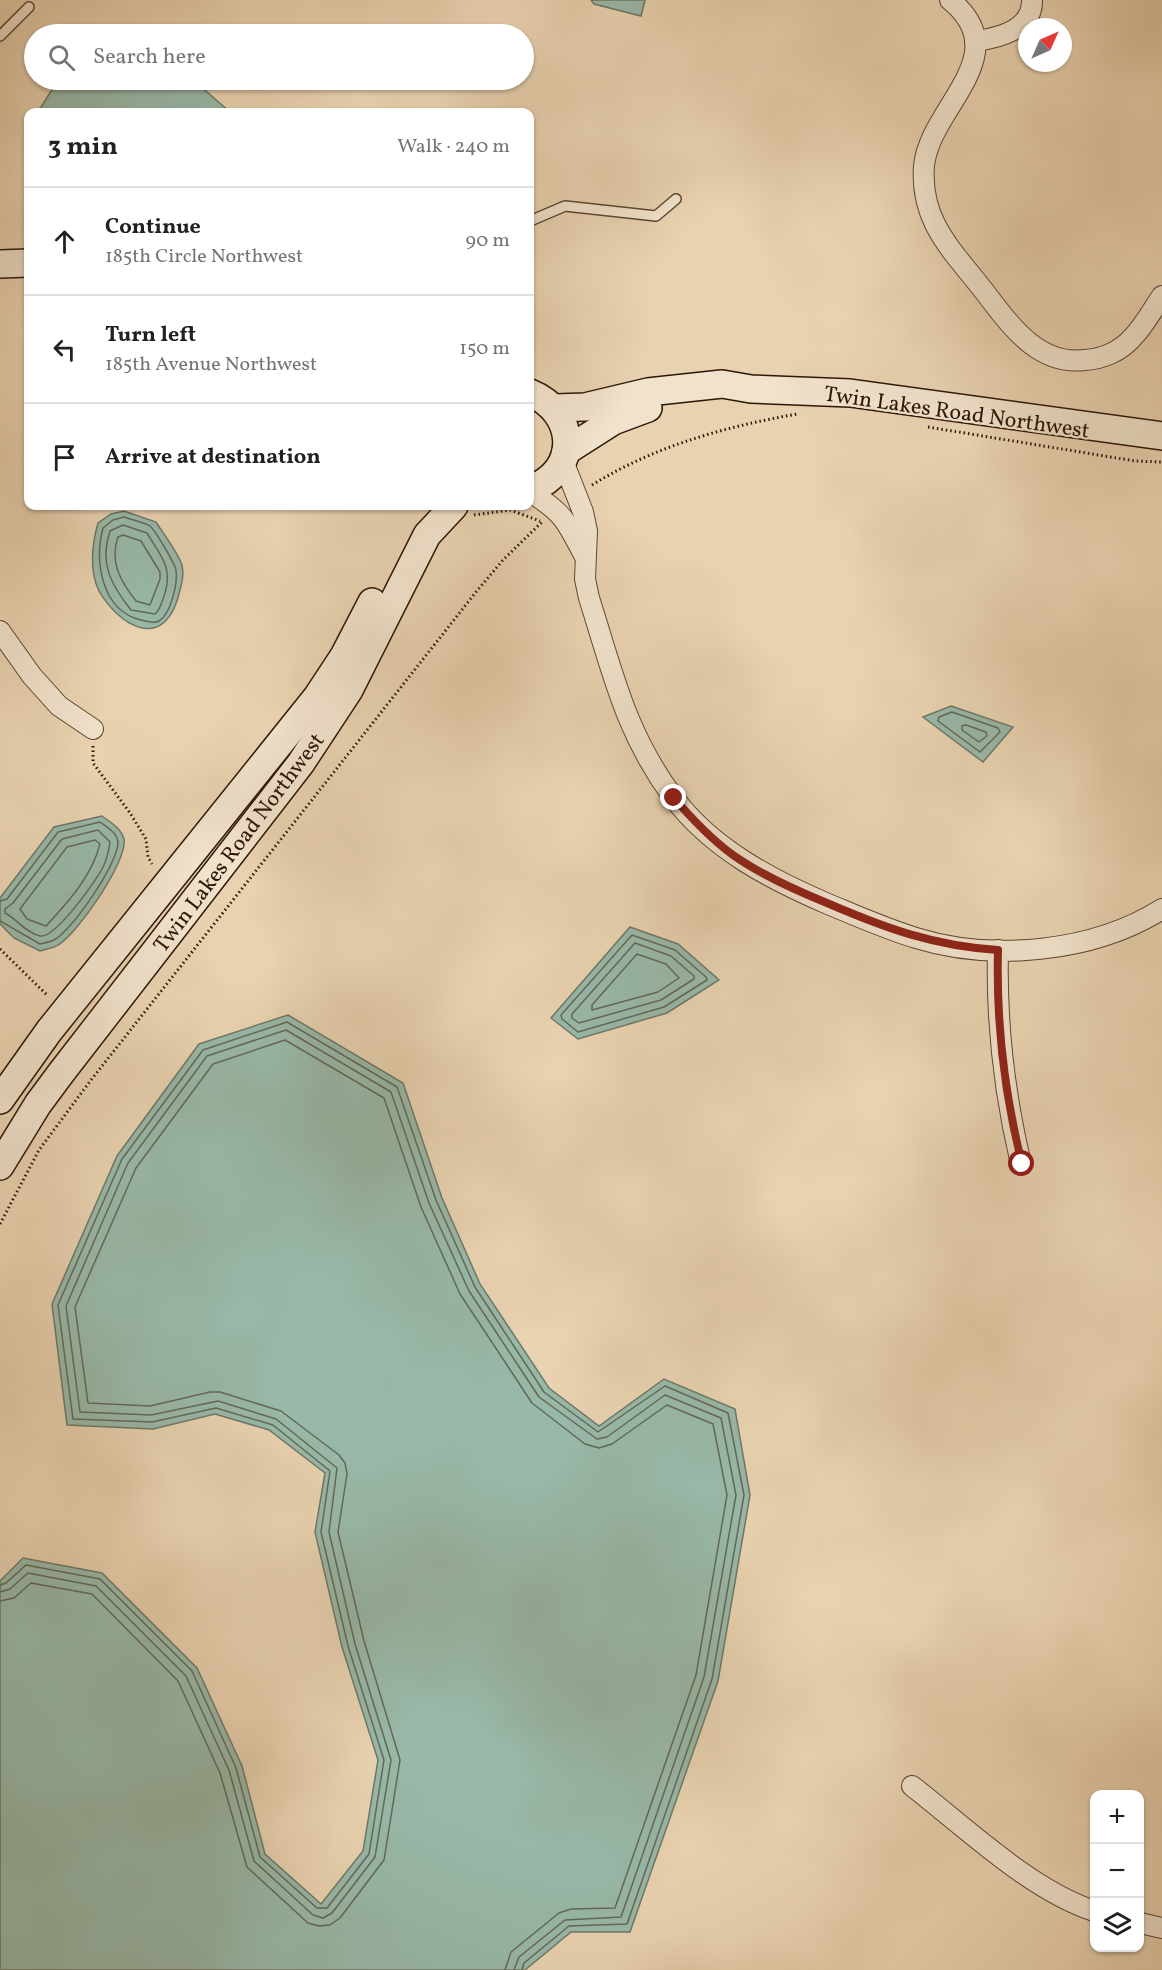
<!DOCTYPE html>
<meta charset="utf-8">
<style>
:root{--surface:#fff;--page:#f6f6f6;--text:#202124;--muted:#757577;--line:#e0e0e0}
body{margin:0;font-family:Vollkorn,serif;background:var(--page);color:var(--text)}
.controls{position:absolute;right:18px;bottom:18px;display:grid;overflow:hidden;border-radius:12px;box-shadow:0 2px 4px #0004}
.controls button{width:54px;height:54px;display:grid;place-items:center;padding:0;border:0;border-bottom:2px solid var(--line);background:var(--surface);color:var(--text);font:30px sans-serif}
.compass{position:absolute;left:1018px;top:18px;width:54px;height:54px;border-radius:50%;background:var(--surface);box-shadow:0 2px 4px #0004;rotate:45deg}
.stop{position:absolute;width:18px;height:18px;margin:-14px;border:4px solid #8f2418;border-radius:50%;background:#fff}
.stop.end{background:#8f2418;border-color:#fff;box-shadow:0 2px 6px #0008}
.list{margin:0;padding:0;list-style:none}
h2{display:flex;justify-content:space-between;align-items:center;height:78px;margin:0;padding:0 24px;font-size:26px}
h2 small{font-size:20px;font-weight:400;color:var(--muted)}
.list li{display:grid;grid-template-columns:39px 1fr auto;gap:18px;align-items:center;box-sizing:border-box;height:108px;padding:0 24px;border-top:2px solid var(--line)}
.list b{display:block;font-size:22px;white-space:nowrap}
.list p{margin:0;font-size:20px;white-space:nowrap;color:var(--muted)}
.list em{font-size:20px;font-style:normal;color:var(--muted)}
.icon{flex:none;width:33px;height:33px;fill:none;stroke:currentColor;stroke-width:2;stroke-linecap:round;stroke-linejoin:round}
.map{position:relative;flex:none;width:1162px;height:1970px;overflow:hidden}
.search{position:absolute;background:var(--surface);box-shadow:0 2px 4px #0004;left:24px;top:24px;width:510px;height:66px;display:flex;align-items:center;gap:15px;box-sizing:border-box;padding:0 21px;border-radius:33px;color:var(--muted);font-size:22px}
.panel{position:absolute;background:var(--surface);box-shadow:0 2px 4px #0004;left:24px;top:108px;width:510px;height:402px;border-radius:12px}
.map>svg:first-child{display:block}
</style>
<div class="map">
<svg width="1162" height="1970" viewBox="0 0 1162 1970">
<rect width="100%" height="100%" fill="#e9d2b0"/>
<filter id="stains"><feTurbulence type="fractalNoise" baseFrequency=".00333" numOctaves="4"/><feColorMatrix values="0 0 0 0 .2 0 0 0 0 .09 0 0 0 0 .02 0 0 0 .5 -.17"/></filter>
<radialGradient id="worn" r=".72"><stop offset=".6" stop-color="#630" stop-opacity="0"/><stop offset="1" stop-color="#630" stop-opacity=".3"/></radialGradient>
<g fill="#98b8a8" stroke="#6d7868" stroke-width="1.5">
<polygon points="591,0 645,0 641,16 594,4"/>
<polygon points="58,80 193,80 230,112 38,112"/>
<path d="M124 511 156 522C164 535 177 551 182 565 185 577 180 589 177 601 160 651 118 624 99 591 89 571 92 544 98 523L111 514Z"/>
<polygon points="951,706 1013,727 983,762 923,717"/>
<path d="M102 816C110 822 121 828 124 839 128 861 77 934 58 945 54 948 46 949 40 951L14 938 0 924V898L54 827Z"/>
<polygon points="630,927 678,944 719,980 667,1013 578,1039 551,1018"/>
<polygon points="288,1015 403,1083 442,1198 480,1284 549,1388 599,1426 664,1379 735,1409 750,1495 718,1681 630,1932 571,1932 525,1970 0,1970 0,1581 23,1558 102,1573 197,1668 242,1766 265,1854 321,1904 363,1851 378,1760 342,1647 315,1532 325,1473 269,1430 215,1414 153,1429 67,1425 52,1304 117,1156 199,1044"/>
</g>
<g fill="none" stroke-linecap="round" stroke-linejoin="round">
<g stroke="#626858" stroke-width="1.5">
<path d="M124 517C132 520 143 522 150 526 155 530 175 564 176 570 178 582 171 614 159 621 154 624 146 621 141 620 102 611 94 562 103 528L113 520Z"/>
<path d="M123 525 147 533C160 555 173 567 165 593 162 601 161 609 155 614L131 610C111 585 99 563 110 531Z"/>
<path d="M123 535 141 541 160 572V579L150 605 136 601C121 582 109 562 118 537Z"/>
<polygon points="952,712 998,728 1000,732 980,752 938,721 939,717"/>
<polygon points="966,725 986,732 987,736 979,742 962,730 962,726"/>
<path d="M98 830 110 842C109 850 107 858 104 865 98 879 55 939 40 936 26 933 17 919 5 913V909L13 903 62 839Z"/>
<path d="M95 840 100 844C92 876 68 902 46 926L27 919 20 909 67 847Z"/>
<path d="M0 901 7 899 58 832 100 822C107 827 118 833 118 843 118 863 72 931 54 940 50 942 44 943 40 944L0 921"/>
<polygon points="632,935 675,950 706,977 707,980 664,1007 578,1032 562,1019 561,1015"/>
<polygon points="635,943 671,956 694,976 694,979 661,1000 579,1023 572,1018 572,1014"/>
<polygon points="637,954 666,964 679,978 658,992 592,1010 592,1005"/>
<polyline points="0,1585 6,1583 26,1565 100,1579 192,1671 236,1768 260,1857 317,1908 327,1908 369,1854 384,1760 348,1646 321,1532 330,1471 273,1425 216,1408 152,1422 73,1419 58,1305 122,1159 203,1050 287,1022 397,1087 436,1200 475,1287 544,1392 598,1432 665,1386 728,1413 744,1495 712,1679 627,1924 569,1926 524,1963 522,1970"/>
<polyline points="0,1592 10,1589 28,1573 96,1586 186,1676 229,1770 254,1861 313,1915 323,1918 332,1913 375,1857 391,1760 355,1644 329,1532 337,1468 276,1419 218,1401 151,1415 80,1412 66,1306 128,1163 207,1056 286,1030 391,1092 429,1203 469,1291 539,1397 597,1439 607,1437 665,1395 721,1418 736,1495 704,1677 621,1917 565,1920 519,1957 514,1970"/>
<polyline points="0,1601 14,1598 31,1583 92,1594 178,1681 220,1773 247,1867 308,1923 319,1926 330,1925 340,1918 384,1860 400,1760 364,1641 338,1532 347,1474 345,1463 339,1455 281,1411 220,1392 210,1392 150,1406 88,1403 75,1307 136,1168 213,1064 285,1040 384,1098 421,1207 460,1294 532,1403 585,1444 599,1448 612,1444 667,1405 713,1424 727,1495 696,1675 615,1908 571,1909 559,1913 511,1952 505,1970"/>
</g>
<defs>
<g id="lane">
<polyline points="0,36 29,7"/>
<polyline points="530,221 565,206 656,216 676,199"/>
</g>
<g id="street">
<path d="M950 0C1018 55 929 108 924 166 920 219 949 247 980 286 1007 320 1035 366 1085 360 1103 359 1121 351 1133 337 1144 326 1153 309 1162 296"/>
<path d="M975 41C999 38 1033 29 1032 0"/>
<path d="M563 461 583 512 587 531 585 579 589 598C613 673 625 732 673 797 712 849 770 879 828 904 857 916 886 929 916 938 993 962 1094 952 1162 909"/>
<path d="M530 492C564 513 566 521 584 555"/>
<polyline points="0,631 32,676 59,706 93,729"/>
<path d="M998 950C996 1024 1004 1092 1021 1164"/>
<path d="M912 1786C965 1827 1030 1890 1094 1911"/>
<polyline points="1140,1923 1162,1928"/>
</g>
<g id="secondary">
<polyline points="0,264 28,263"/>
<path d="M530 393C577 412 581 471 530 489"/>
<polyline points="555,408 585,407 648,392 722,384 751,389 850,393 1162,436"/>
<polyline points="566,451 613,421 648,408"/>
<polyline points="0,1100 49,1031 317,697 344,656 372,602"/>
<polyline points="0,1166 38,1104 61,1073 301,763 349,690 427,535 454,506"/>
</g>
</defs>
<use href="#lane" stroke="#5c4632" stroke-width="12"/>
<use href="#street" stroke="#5c4632" stroke-width="22"/>
<use href="#secondary" stroke="#2d1708" stroke-width="30"/>
<g stroke="#2d1708" stroke-width="3" stroke-dasharray="1.5 3" stroke-linecap="butt">
<polyline points="928,427 1135,461 1162,462"/>
<path d="M592 485C655 446 724 427 797 414"/>
<polyline points="474,515 510,510 540,521"/>
<polyline points="93,746 93,763 130,813 146,839 148,857 152,864"/>
<polyline points="0,949 47,995"/>
<polyline points="0,1224 39,1150 91,1080 476,592 503,560 542,522"/>
</g>
<use href="#lane" stroke="#f1e2cc" stroke-width="9"/>
<use href="#street" stroke="#f1e2cc" stroke-width="20"/>
<use href="#secondary" stroke="#f1e2cc" stroke-width="27"/>
</g>
<g fill="none" stroke-linecap="round" stroke-linejoin="round">
<path stroke="#8f2418" stroke-width="8" d="M674 798C692 819 711 839 733 855 761 875 795 890 827 903 885 928 934 946 998 950 996 1024 1004 1092 1022 1164"/>
</g>
<g text-anchor="middle" stroke-width="4.5" stroke-linejoin="round" paint-order="stroke">
<g font-size="22" fill="#2d1708" stroke="#f1e2cc">
<text transform="translate(957 411) rotate(8)" y="8">Twin Lakes Road Northwest</text>
<text transform="translate(238 842) rotate(-53)" y="8">Twin Lakes Road Northwest</text>
</g>
</g>
<rect width="100%" height="100%" filter="url(#stains)"/>
<rect width="100%" height="100%" fill="url(#worn)"/>
</svg>
<div class="controls">
<button>+</button>
<button>−</button>
<button><svg class="icon" aria-label="layers" viewBox="0 0 24 24"><path d="M12 4l9 5-9 5-9-5zM3 14l9 5 9-5"/></svg></button>
</div>
<svg class="compass" viewBox="-18 -18 36 36"><path d="M0-13l5 13h-10z" fill="#e53935"/><path d="M0 13l5-13h-10z" fill="#757577"/></svg>
<div class="stop" style="left:1022px;top:1164px"></div>
<div class="stop end" style="left:674px;top:798px"></div>
<div class="search"><svg class="icon" aria-label="search" viewBox="0 0 24 24"><circle cx="10" cy="10" r="6"/><path d="M15 15l6 6"/></svg>Search here</div>
<section class="panel">
<h2>3 min<small>Walk · 240 m</small></h2>
<ul class="list">
<li><svg class="icon" aria-label="ahead" viewBox="0 0 24 24"><path d="M12 20V5M6 11l6-6 6 6"/></svg><div><b>Continue</b><p>185th Circle Northwest</p></div><em>90 m</em></li>
<li><svg class="icon" aria-label="left" viewBox="0 0 24 24"><path d="M17 20v-9H6M10 6l-5 5 5 5"/></svg><div><b>Turn left</b><p>185th Avenue Northwest</p></div><em>150 m</em></li>
<li><svg class="icon" aria-label="arrive" viewBox="0 0 24 24"><path d="M6 21V4h12l-3 4 3 4H6"/></svg><div><b>Arrive at destination</b></div></li>
</ul>
</section>
</div>
